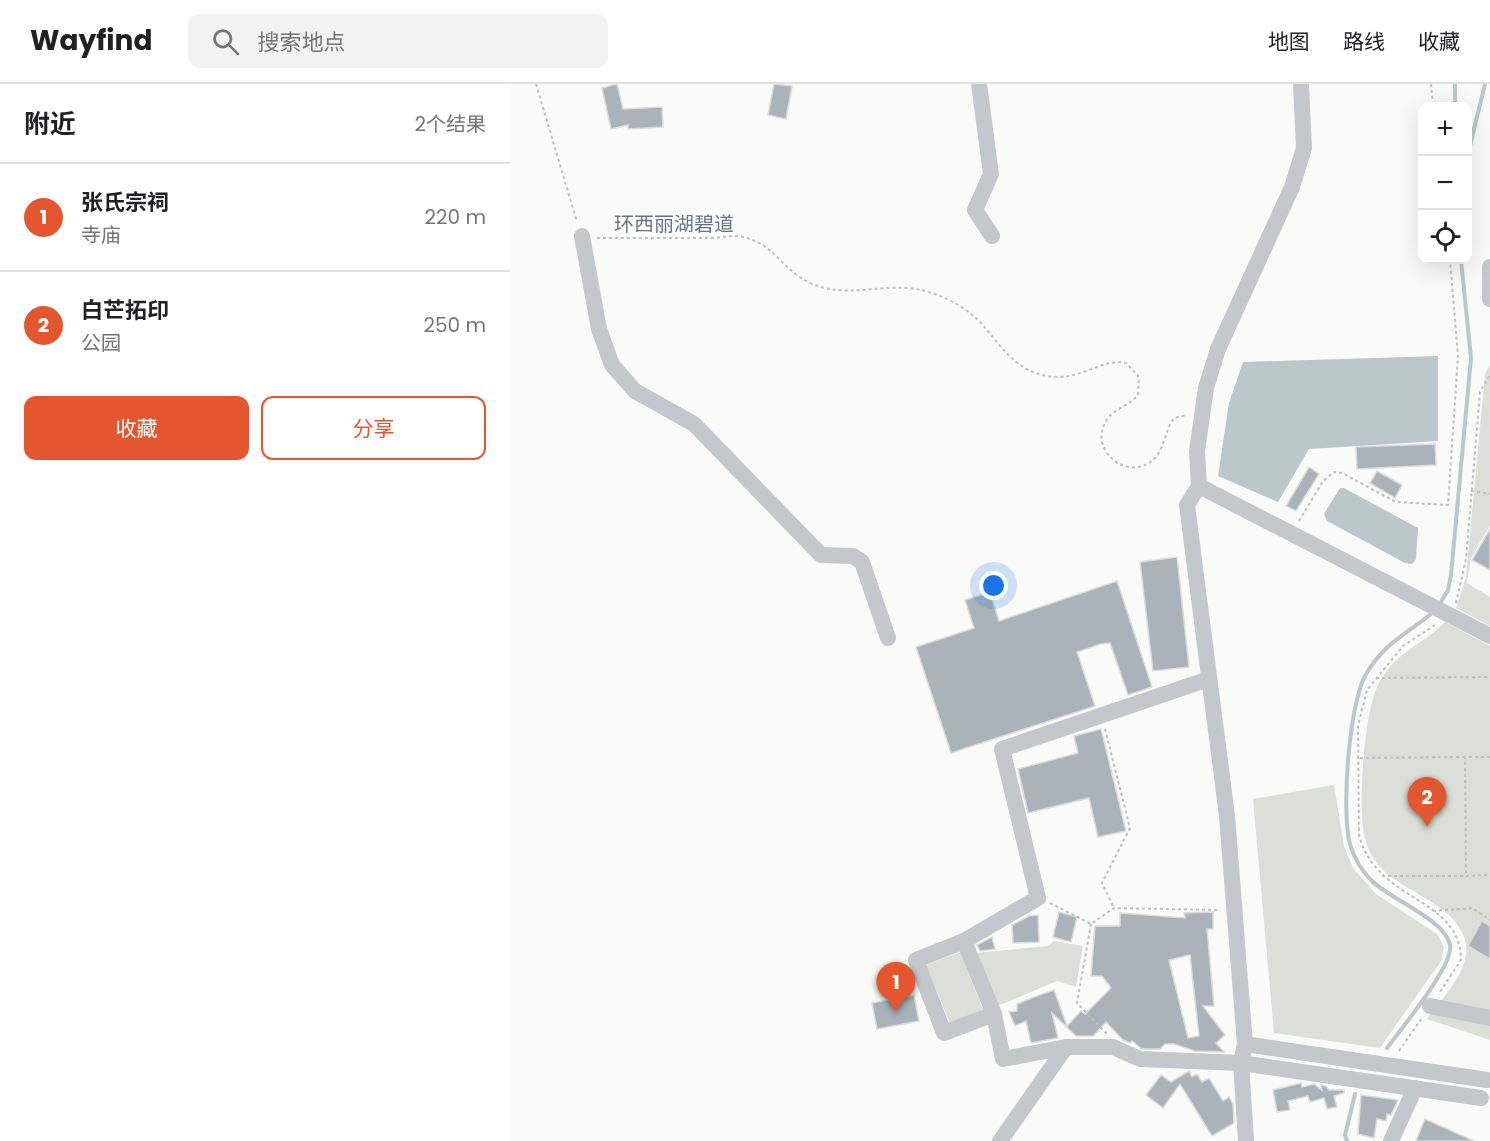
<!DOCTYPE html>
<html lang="zh">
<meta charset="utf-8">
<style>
:root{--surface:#fff;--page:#f2f2f2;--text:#202124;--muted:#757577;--line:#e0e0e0;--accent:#e4572e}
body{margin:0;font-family:Poppins,"Noto Sans SC",sans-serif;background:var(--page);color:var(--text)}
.controls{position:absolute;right:18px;top:18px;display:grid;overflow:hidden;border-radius:12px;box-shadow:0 6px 24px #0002}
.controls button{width:54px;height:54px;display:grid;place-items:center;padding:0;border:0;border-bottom:2px solid var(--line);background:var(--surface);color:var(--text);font:30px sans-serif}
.you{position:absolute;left:484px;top:502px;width:21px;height:21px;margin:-15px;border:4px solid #fff;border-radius:50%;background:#1a73e8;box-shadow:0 0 0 9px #1a73e833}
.badge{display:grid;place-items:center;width:39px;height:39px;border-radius:50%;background:var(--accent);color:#fff;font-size:20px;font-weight:700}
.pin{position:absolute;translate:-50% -50px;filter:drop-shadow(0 2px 3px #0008)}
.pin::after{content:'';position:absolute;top:32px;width:21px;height:18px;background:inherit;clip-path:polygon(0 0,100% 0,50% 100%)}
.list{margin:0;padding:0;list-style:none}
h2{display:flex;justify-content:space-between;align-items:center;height:78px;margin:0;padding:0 24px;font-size:26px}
h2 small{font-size:20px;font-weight:400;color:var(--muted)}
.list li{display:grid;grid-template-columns:39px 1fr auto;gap:18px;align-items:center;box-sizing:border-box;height:108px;padding:0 24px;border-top:2px solid var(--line)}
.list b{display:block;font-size:22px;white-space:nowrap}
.list p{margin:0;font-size:20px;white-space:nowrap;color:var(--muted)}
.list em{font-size:20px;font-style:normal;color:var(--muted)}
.actions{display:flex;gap:12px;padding:18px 24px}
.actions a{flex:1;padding:14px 0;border:2px solid var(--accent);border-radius:12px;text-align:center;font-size:21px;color:var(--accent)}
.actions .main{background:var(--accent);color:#fff}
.icon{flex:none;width:33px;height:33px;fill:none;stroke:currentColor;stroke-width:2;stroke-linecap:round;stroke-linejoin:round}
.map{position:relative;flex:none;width:980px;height:1057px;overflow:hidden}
header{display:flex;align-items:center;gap:36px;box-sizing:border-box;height:84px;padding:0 30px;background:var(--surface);border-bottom:2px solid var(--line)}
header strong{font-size:28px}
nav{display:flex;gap:33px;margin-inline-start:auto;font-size:21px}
.search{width:420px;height:54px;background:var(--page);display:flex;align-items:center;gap:15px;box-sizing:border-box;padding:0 21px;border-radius:12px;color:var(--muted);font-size:22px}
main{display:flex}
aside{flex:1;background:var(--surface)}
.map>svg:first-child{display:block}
</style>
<header>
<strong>Wayfind</strong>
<div class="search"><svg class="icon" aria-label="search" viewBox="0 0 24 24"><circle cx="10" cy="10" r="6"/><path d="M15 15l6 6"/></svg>搜索地点</div>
<nav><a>地图</a><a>路线</a><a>收藏</a></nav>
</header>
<main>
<aside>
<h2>附近<small>2个结果</small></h2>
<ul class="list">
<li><span class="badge">1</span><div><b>张氏宗祠</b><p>寺庙</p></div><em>220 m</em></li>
<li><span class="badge">2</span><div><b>白芒拓印</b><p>公园</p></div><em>250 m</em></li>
</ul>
<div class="actions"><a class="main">收藏</a><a>分享</a></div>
</aside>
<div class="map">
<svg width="980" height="1057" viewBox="0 0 980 1057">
<rect width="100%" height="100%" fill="#fafaf8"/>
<g fill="#dadfd7">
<polygon points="980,281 980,441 961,474 957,499 980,513 980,542 946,524 956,493 975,290"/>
<path d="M935 538 980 562V956L917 935C932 914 960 887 956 860 951 826 904 811 880 792 868 783 859 770 855 755 847 726 854 626 869 599 887 566 913 561 935 538Z"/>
<polygon points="824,701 834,762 843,784 866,810 927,850 934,863 931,877 870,964 764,949 743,715"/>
<polygon points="544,857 573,862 566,903 547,897 485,923 465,869 538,862"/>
<polygon points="450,868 473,926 440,939 416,881"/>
</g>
<g fill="#bbc7cb">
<polygon points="928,272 928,357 799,365 768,418 708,392 719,319 733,278"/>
<polygon points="830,404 834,404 908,444 906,475 902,480 895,479 817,437 814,430"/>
</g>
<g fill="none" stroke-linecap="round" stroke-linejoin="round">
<g stroke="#bbc7cb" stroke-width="4">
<polyline points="945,0 945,22"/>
<polyline points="958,70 975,0"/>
<polyline points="929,521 938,506 941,491 961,274 951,176"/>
<path d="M877 964C891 945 944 881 940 861 936 836 879 815 861 796 851 786 844 774 840 760 831 728 839 619 856 590 875 558 896 551 922 529"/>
<polyline points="837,1057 835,1051 845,1010"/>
</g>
</g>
<g fill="#aab3b9" stroke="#dcdcda" stroke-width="1.5" fill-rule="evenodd">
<polygon points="107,0 113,25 152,23 153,43 118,45 118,41 101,45 92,4"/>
<polygon points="264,0 282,2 276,35 258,31"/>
<polygon points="925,360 926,381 847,385 846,363"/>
<polygon points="799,383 809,390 786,427 776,422"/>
<polygon points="867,387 892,401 885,414 860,399"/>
<polygon points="980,445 980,486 962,476"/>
<polygon points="667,473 679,583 643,587 630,478"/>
<polygon points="607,497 642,603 618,611 600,559 591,560 567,568 585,622 441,669 406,563 464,544 455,516 480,508 489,537"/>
<polygon points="591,645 616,747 588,753 579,714 518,729 508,685 568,669 564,652"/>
<polygon points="549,828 567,833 561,858 543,853"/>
<path d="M703 828V845H697L704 922H693L715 951 706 959 714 968 685 967 664 960H655L650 965H632L622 957 620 959 613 956 596 938 583 952H566L542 929 548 954 521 959 516 937 505 942 499 928 507 927V920L524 913 544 906 557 942 571 927 575 930 601 904 592 892H581L585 842H610V829L675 834 674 829ZM680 871 689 952 678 954 659 876Z"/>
<polygon points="528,831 529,858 503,859 502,841 519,832"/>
<polygon points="972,837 980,842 980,875 958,862"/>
<polygon points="482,853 485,865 470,867 467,861"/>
<polygon points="404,911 409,937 367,945 362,919"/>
<polygon points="679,987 682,993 687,990 692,998 699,994 713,1017 719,1013 723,1020 724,1039 702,1052 670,1000 653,1024 636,1011 651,991 661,998"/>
<polygon points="791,999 792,1003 804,1000 812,1006 811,1001 816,1002 819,1006 834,1006 834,1009 824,1012 827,1023 817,1025 814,1014 800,1018 798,1012 778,1017 780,1026 767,1028 763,1006"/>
<polygon points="851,1011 888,1016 881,1031 877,1030 876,1037 867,1035 864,1054 848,1050"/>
<polygon points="915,1035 964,1057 906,1057"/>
</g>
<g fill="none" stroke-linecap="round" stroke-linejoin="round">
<g stroke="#bbbfc2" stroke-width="2" stroke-dasharray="3 3" stroke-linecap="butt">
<polyline points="26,0 67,138"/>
<polyline points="921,0 923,22"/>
<path d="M87 154C124 154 162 154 200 154 214 154 226 149 240 155 270 165 276 195 315 204 353 213 385 194 427 211 442 216 458 226 469 237 488 257 501 282 529 290 568 302 589 273 616 279L629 293 628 311C619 322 603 325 596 337 578 367 619 399 644 375 655 364 655 346 664 334L677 331"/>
<polyline points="961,407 980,410"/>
<polyline points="789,437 813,397 824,388 832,389 886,418 938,421 948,272 940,176"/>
<polyline points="946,519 956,475 970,308 980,290"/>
<path d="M925 541 893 562 857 606 848 642 849 751C866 818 951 813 951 876L930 908"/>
<polyline points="866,594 980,593"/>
<polyline points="595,645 620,744 592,799 604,824"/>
<polyline points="980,673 955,673 956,792 980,791"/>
<polyline points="850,674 955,673"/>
<polyline points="872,792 956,792"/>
<polyline points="540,819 581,840 604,824 710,826"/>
<polyline points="923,827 962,824 980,836"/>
<polyline points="581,840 567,919 597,950"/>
<polyline points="889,967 911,935"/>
</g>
<g stroke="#c3c8cc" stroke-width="16">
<polyline points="469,0 481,90 465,126 482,152"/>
<polyline points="72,152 89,245 102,281 125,307 184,340 311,471 343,472 352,478 378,554"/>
<polyline points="980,183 980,215"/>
<polyline points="689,402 980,552"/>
<polyline points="454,857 484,930 493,975 556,963 603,963 630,975 731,979 971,1014"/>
<polyline points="920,922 980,934"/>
<polyline points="484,930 434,949 406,876 454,857 528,814 492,665 699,595"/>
<polyline points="735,960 977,996"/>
<polyline points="490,1057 556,963"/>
<polyline points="736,1057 731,979 735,960 717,732 677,421 689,402 687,367 696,304 708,265 782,103 794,64 791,0"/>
<polyline points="881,1057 905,1004"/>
</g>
</g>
<g text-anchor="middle" stroke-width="6" stroke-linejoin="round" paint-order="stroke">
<g font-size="20" fill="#657683" stroke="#fff">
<text x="164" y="147">环西丽湖碧道</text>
</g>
</g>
</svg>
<div class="controls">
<button>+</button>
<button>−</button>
<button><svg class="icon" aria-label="locate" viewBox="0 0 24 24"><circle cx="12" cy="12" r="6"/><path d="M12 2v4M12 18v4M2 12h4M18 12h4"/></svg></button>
</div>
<div class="you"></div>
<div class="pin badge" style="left:386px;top:928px">1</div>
<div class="pin badge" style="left:917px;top:743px">2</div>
</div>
</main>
